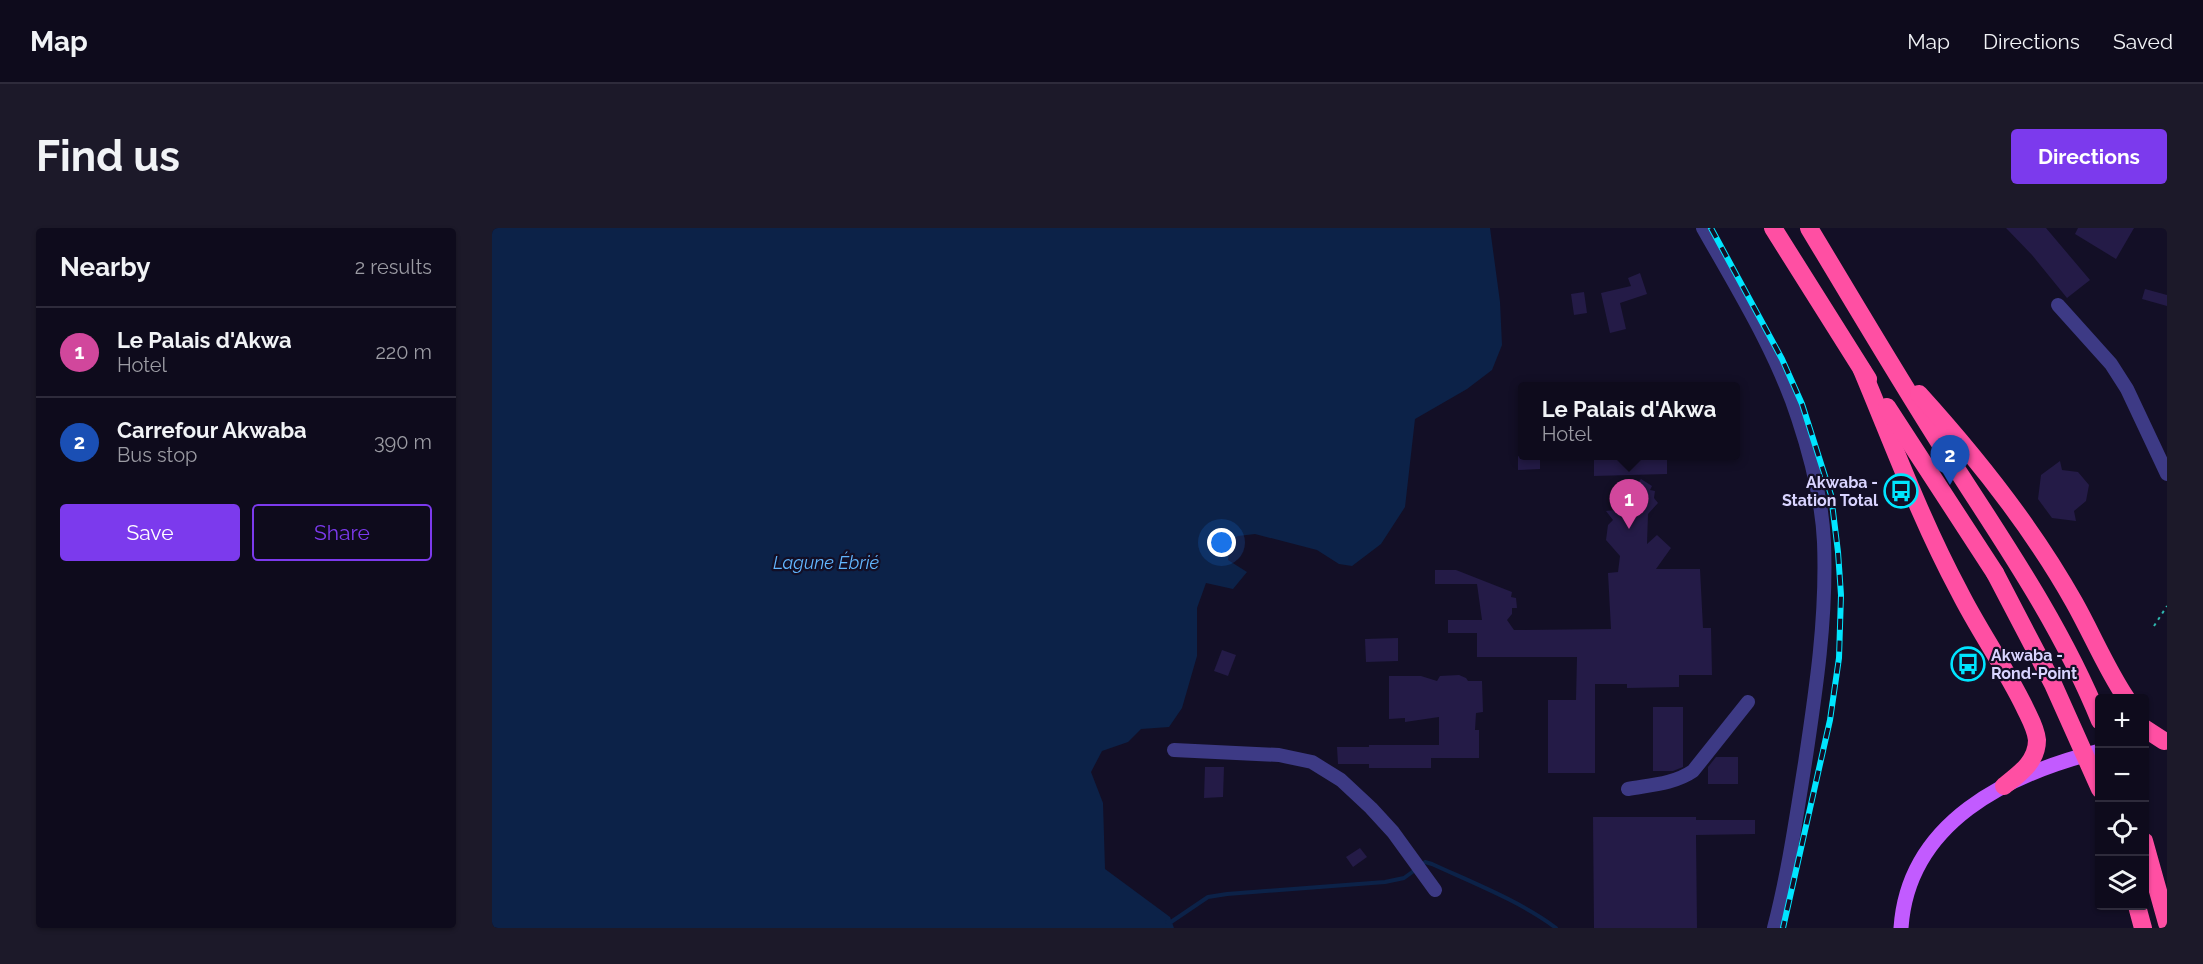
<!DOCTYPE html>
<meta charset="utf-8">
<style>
:root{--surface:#0e0b1c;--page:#1c1929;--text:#f1f3f6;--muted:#9b9ba3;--line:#2e2b3b;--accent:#7c3aed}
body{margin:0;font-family:Raleway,sans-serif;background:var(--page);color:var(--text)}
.controls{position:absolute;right:18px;bottom:18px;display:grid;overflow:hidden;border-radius:6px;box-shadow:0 2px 4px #0004}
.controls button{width:54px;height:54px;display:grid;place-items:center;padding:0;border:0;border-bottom:2px solid var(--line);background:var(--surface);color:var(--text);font:30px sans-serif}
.you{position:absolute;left:730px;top:315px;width:21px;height:21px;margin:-15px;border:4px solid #fff;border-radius:50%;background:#1a73e8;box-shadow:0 0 0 9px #1a73e833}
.badge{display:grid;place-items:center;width:39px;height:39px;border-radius:50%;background:var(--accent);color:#fff;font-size:20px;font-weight:700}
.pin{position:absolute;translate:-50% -50px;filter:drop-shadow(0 2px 3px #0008)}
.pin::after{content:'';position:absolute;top:32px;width:21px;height:18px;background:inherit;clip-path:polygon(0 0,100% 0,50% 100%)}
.popup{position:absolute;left:1026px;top:154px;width:222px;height:78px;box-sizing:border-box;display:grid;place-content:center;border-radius:6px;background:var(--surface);filter:drop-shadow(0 2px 4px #0005);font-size:20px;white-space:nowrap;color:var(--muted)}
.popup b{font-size:22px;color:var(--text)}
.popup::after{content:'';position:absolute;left:50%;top:100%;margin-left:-12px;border:12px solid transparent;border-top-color:var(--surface)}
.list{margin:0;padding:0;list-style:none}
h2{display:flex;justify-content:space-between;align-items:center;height:78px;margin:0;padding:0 24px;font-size:26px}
h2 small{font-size:20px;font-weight:400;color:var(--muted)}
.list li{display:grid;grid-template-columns:39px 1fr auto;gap:18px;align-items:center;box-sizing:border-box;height:90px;padding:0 24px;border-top:2px solid var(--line)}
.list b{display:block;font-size:22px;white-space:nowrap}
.list p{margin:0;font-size:20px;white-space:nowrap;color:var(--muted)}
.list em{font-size:20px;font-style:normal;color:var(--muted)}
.actions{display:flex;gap:12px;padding:18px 24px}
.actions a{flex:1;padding:14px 0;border:2px solid var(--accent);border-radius:6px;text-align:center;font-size:21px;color:var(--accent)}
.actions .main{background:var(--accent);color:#fff}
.icon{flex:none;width:33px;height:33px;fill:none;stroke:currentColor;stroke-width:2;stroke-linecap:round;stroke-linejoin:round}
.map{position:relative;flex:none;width:1675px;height:700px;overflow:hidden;border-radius:6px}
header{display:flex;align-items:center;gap:36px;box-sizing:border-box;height:84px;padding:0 30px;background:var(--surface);border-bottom:2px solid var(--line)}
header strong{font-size:28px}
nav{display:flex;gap:33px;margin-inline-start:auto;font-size:21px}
.intro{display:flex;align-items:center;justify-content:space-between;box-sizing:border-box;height:144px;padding:0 36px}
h1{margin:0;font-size:42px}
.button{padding:15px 27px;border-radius:6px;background:var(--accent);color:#fff;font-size:21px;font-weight:700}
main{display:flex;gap:36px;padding:0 36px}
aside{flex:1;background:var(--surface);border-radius:6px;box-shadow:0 2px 4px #0004}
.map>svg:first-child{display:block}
</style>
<header>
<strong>Map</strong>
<nav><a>Map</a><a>Directions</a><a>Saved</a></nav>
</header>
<div class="intro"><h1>Find us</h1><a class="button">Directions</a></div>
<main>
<aside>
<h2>Nearby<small>2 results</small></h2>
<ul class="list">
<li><span class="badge" style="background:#d1479c">1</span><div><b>Le Palais d'Akwa</b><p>Hotel</p></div><em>220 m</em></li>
<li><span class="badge" style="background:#1a4fb4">2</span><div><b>Carrefour Akwaba</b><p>Bus stop</p></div><em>390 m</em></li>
</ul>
<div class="actions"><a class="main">Save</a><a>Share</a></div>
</aside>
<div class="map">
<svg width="1675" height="700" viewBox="0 0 1675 700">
<rect width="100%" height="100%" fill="#130f26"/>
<polygon fill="#0c2248" points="0,0 998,0 1008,74 1010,117 1000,142 975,161 923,191 913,279 889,316 860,338 847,336 825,322 763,306 746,308 739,312 736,332 755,344 741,361 714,355 705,380 705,428 690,480 677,499 649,501 636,514 610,523 599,544 611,575 613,641 678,689 682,700 0,700"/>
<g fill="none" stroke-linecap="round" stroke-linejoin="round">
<g stroke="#0c2248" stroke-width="4">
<path d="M929 637 933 634 940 636C979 654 1030 674 1064 700"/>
<polyline points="675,694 679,694 716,669 735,666 893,654 912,650 923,642"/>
</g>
</g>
<g fill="#241b47">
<polygon points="1514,0 1554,0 1598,52 1575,70 1540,27"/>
<polygon points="1586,0 1642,0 1624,31 1583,6"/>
<polygon points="1148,45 1155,66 1128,75 1134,101 1118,105 1109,65 1139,58 1136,50"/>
<polygon points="1653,61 1675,67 1675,78 1650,71"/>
<polygon points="1092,64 1095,85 1082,87 1079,66"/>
<polygon points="1026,228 1048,228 1048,241 1026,242"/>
<polygon points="1102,228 1175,228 1175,246 1102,248"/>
<polygon points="1568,233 1570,242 1586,244 1597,257 1594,273 1582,283 1584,293 1560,290 1546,271 1549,247"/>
<polygon points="1149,251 1160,258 1158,262 1163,263 1162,270 1166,275 1156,286 1155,316 1165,307 1179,320 1164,341 1208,341 1211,400 1219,400 1220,447 1187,447 1187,459 1135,460 1135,456 1103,456 1103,545 1056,545 1056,472 1084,472 1085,429 985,429 985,405 956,405 956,392 990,392 985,356 943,356 943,342 964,342 1020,364 1019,369 1024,370 1025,380 1020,380 1020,386 1015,392 1022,402 1119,401 1116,345 1126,344 1128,328 1114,312 1116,297 1121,292 1114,283 1131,281 1132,270"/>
<polygon points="906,410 906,433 874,434 873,411"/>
<polygon points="730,422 744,427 736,448 722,443"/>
<polygon points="967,447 974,450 976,453 990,453 991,484 984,485 983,502 987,502 987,530 939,530 939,540 877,540 877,536 846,536 845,519 877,519 877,517 947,517 947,489 913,494 913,490 897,491 897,448 929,448 945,453 948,448"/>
<polygon points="1161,479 1191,479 1191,539 1181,543 1161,543"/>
<polygon points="1224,529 1246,529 1246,556 1216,556 1216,539"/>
<polygon points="713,539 732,539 731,569 712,570"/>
<polygon points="1101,589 1204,589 1204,592 1263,592 1263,606 1204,607 1205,700 1102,700"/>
<polygon points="868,620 875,629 861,639 854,629"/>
</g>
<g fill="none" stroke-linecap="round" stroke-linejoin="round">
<polyline stroke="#2fb8b0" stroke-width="2" stroke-dasharray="3 4.5" stroke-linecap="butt" points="1662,398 1675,378"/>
<g stroke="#3d3a85" stroke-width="14">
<path d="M1211 0C1246 62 1284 123 1306 190 1319 229 1330 273 1332 314 1335 389 1324 462 1313 535 1304 591 1296 646 1282 700"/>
<polyline points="1566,77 1619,136 1635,161 1675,246"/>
<polyline points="682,522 787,527 820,534 849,552 879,580 901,604 943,662"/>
<path d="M1136 561C1158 557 1182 556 1201 543L1256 474"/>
</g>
<path stroke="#c25bff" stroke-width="15" d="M1409 700C1416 594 1516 546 1608 523"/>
<g stroke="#ff4fa3" stroke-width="18">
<polyline points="1281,0 1376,151"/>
<path d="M1317 0C1361 73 1404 146 1449 217 1506 306 1568 394 1608 493"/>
<path d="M1370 142C1401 216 1429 292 1467 363 1487 403 1513 439 1532 478 1537 489 1544 500 1545 512 1545 534 1527 546 1512 558"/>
<path d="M1427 166C1485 230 1540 299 1582 374 1600 406 1614 440 1634 470"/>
<polyline points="1395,179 1503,345"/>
<polyline points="1652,500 1672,513"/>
<polyline points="1652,613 1675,695"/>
<polyline points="1645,678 1651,700"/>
</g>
<defs>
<polyline id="rail" points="1219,0 1290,131 1310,176 1339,267 1346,324 1349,367 1347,430 1338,492 1291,700"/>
</defs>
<use href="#rail" stroke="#00e5ff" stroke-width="6"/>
<use href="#rail" stroke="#130f26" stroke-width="4" stroke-dasharray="11" stroke-linecap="butt"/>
<polyline stroke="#ff4fa3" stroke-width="18" points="1503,345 1561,456 1608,561"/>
</g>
<defs>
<symbol id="bus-ring" viewBox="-11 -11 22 22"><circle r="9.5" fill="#130f26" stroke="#00e5ff" stroke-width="1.5"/><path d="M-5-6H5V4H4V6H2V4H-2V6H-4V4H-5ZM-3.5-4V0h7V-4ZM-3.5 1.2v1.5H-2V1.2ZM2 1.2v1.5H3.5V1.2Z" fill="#00e5ff"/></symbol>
</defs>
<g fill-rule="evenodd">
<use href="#bus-ring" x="1390" y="244" width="38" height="38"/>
<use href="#bus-ring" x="1457" y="417" width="38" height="38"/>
</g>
<g text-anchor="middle" stroke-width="4.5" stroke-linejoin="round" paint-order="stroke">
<g font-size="16" font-weight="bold" fill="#d9d4ff" stroke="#130f26" text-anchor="end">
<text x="1386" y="260">Akwaba -<tspan x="1386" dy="18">Station Total</tspan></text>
<text x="1499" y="433" text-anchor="start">Akwaba -<tspan x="1499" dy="18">Rond-Point</tspan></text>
</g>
<g font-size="18" font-style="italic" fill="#62b6ff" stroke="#130f26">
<text x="334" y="341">Lagune Ébrié</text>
</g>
</g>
</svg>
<div class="controls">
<button>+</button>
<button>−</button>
<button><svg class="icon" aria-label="locate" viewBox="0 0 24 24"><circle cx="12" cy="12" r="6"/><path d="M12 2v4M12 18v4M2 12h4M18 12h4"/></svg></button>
<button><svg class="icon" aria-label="layers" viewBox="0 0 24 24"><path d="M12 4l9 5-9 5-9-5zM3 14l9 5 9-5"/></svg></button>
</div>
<div class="you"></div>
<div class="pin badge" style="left:1137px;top:301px;background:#d1479c">1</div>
<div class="popup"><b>Le Palais d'Akwa</b>Hotel</div>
<div class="pin badge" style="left:1458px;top:257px;background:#1a4fb4">2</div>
</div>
</main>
